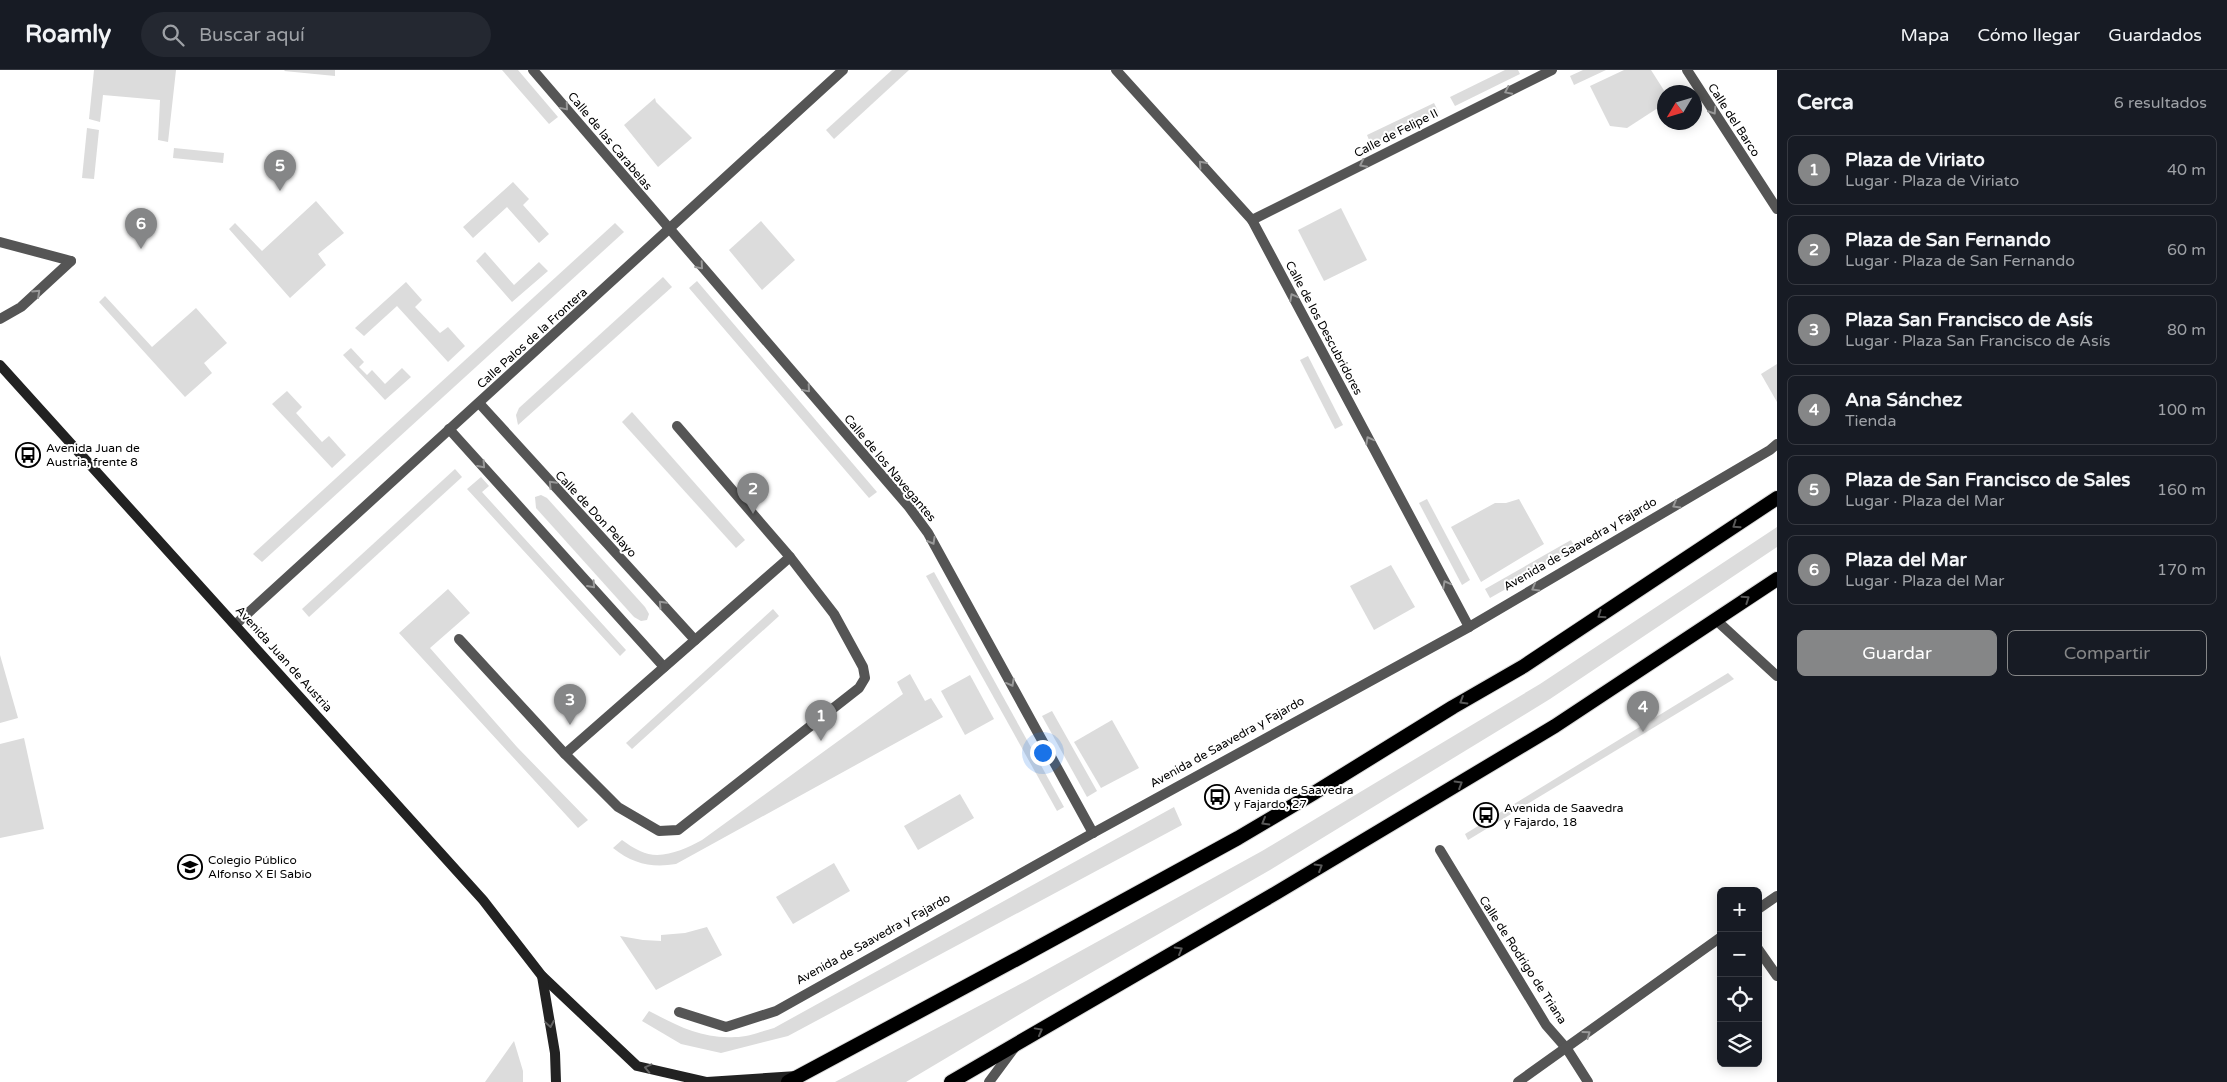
<!DOCTYPE html>
<html lang="es">
<meta charset="utf-8">
<style>
:root{--surface:#171b24;--page:#242831;--text:#f1f3f6;--muted:#9ea1a6;--line:#363941;--accent:#858687}
body{margin:0;font-family:"Varela Round",sans-serif;background:var(--page);color:var(--text)}
.controls{position:absolute;right:15px;bottom:15px;display:grid;overflow:hidden;border-radius:8px;box-shadow:0 2px 12px #0003}
.controls button{width:45px;height:45px;display:grid;place-items:center;padding:0;border:0;border-bottom:1px solid var(--line);background:var(--surface);color:var(--text);font:25px sans-serif}
.compass{position:absolute;left:1657px;top:15px;width:45px;height:45px;border-radius:50%;background:var(--surface);box-shadow:0 2px 12px #0003;rotate:232deg}
.you{position:absolute;left:1042px;top:682px;width:18px;height:18px;margin:-12px;border:4px solid #fff;border-radius:50%;background:#1a73e8;box-shadow:0 0 0 8px #1a73e833}
.badge{display:grid;place-items:center;width:32px;height:32px;border-radius:50%;background:var(--accent);color:#fff;font-size:16px;font-weight:700}
.pin{position:absolute;translate:-50% -41px;filter:drop-shadow(0 1px 2px #0008)}
.pin::after{content:'';position:absolute;top:26px;width:18px;height:15px;background:inherit;clip-path:polygon(0 0,100% 0,50% 100%)}
.list{margin:0;padding:0;list-style:none}
h2{display:flex;justify-content:space-between;align-items:center;height:65px;margin:0;padding:0 20px;font-size:21px}
h2 small{font-size:16px;font-weight:400;color:var(--muted)}
.list li{display:grid;grid-template-columns:32px 1fr auto;gap:15px;align-items:center;box-sizing:border-box;height:70px;margin:0 10px 10px;padding:0 10px;border:1px solid var(--line);border-radius:8px}
.list b{display:block;font-size:19px;white-space:nowrap}
.list p{margin:0;font-size:16px;white-space:nowrap;color:var(--muted)}
.list em{font-size:16px;font-style:normal;color:var(--muted)}
.actions{display:flex;gap:10px;padding:15px 20px}
.actions a{flex:1;padding:11px 0;border:1px solid var(--accent);border-radius:8px;text-align:center;font-size:18px;color:var(--accent)}
.actions .main{background:var(--accent);color:#fff}
.icon{flex:none;width:28px;height:28px;fill:none;stroke:currentColor;stroke-width:2;stroke-linecap:round;stroke-linejoin:round}
.map{position:relative;flex:none;width:1777px;height:1012px;overflow:hidden}
header{display:flex;align-items:center;gap:30px;box-sizing:border-box;height:70px;padding:0 25px;background:var(--surface);border-bottom:1px solid var(--line)}
header strong{font-size:24px}
nav{display:flex;gap:28px;margin-inline-start:auto;font-size:18px}
.search{width:350px;height:45px;background:var(--page);display:flex;align-items:center;gap:12px;box-sizing:border-box;padding:0 18px;border-radius:28px;color:var(--muted);font-size:19px}
main{display:flex}
aside{flex:1;background:var(--surface)}
.map>svg:first-child{display:block}
</style>
<header>
<strong>Roamly</strong>
<div class="search"><svg class="icon" aria-label="search" viewBox="0 0 24 24"><circle cx="10" cy="10" r="6"/><path d="M15 15l6 6"/></svg>Buscar aquí</div>
<nav><a>Mapa</a><a>Cómo llegar</a><a>Guardados</a></nav>
</header>
<main>
<div class="map">
<svg width="1777" height="1012" viewBox="0 0 1777 1012">
<rect width="100%" height="100%" fill="#fff"/>
<g fill="#dcdcdc">
<polygon points="94,0 176,0 168,72 158,70 160,30 103,25 100,52 89,49"/>
<polygon points="285,0 335,0 335,6 284,1"/>
<polygon points="502,0 518,0 558,47 549,54"/>
<polygon points="892,0 909,0 834,69 826,60"/>
<polygon points="1505,0 1518,0 1520,4 1455,36 1450,27"/>
<polygon points="1583,0 1606,0 1574,15 1570,6"/>
<polygon points="1624,0 1651,0 1665,22 1664,34 1627,58 1610,56 1590,16"/>
<polygon points="655,28 656,32 692,68 658,97 624,55"/>
<polygon points="1434,33 1439,43 1372,77 1367,65"/>
<polygon points="87,58 99,60 94,109 82,108"/>
<polygon points="174,78 224,83 223,93 173,88"/>
<polygon points="513,112 529,129 523,135 549,164 539,173 507,137 473,168 463,157"/>
<polygon points="316,131 344,163 318,184 326,195 290,228 229,159 235,153 262,181"/>
<polygon points="1341,138 1367,190 1324,211 1298,160"/>
<polygon points="761,151 795,190 762,220 729,180"/>
<polygon points="615,153 624,162 262,492 253,484"/>
<polygon points="485,182 514,215 539,192 548,201 512,232 476,191"/>
<polygon points="663,207 672,217 518,355 516,345 519,338"/>
<polygon points="697,211 877,422 869,428 689,218"/>
<polygon points="406,212 422,230 415,237 440,263 448,257 465,276 448,292 397,236 364,266 355,258"/>
<polygon points="105,226 152,277 196,238 227,273 204,293 212,303 185,327 99,232"/>
<polygon points="351,278 364,292 359,297 367,305 372,300 385,314 402,298 411,307 385,330 343,285"/>
<polygon points="1308,286 1343,355 1335,359 1300,290"/>
<polygon points="1777,294 1777,332 1761,304"/>
<polygon points="287,321 302,337 296,343 322,372 329,366 346,385 332,398 272,334"/>
<polygon points="632,342 745,470 736,478 622,352"/>
<polygon points="455,399 462,407 309,547 302,539"/>
<polygon points="481,407 489,416 482,422 626,580 620,586 467,419"/>
<polygon points="541,425 547,428 645,537 649,544 647,550 641,551 634,547 536,438 535,427"/>
<polygon points="1427,429 1470,510 1462,515 1419,433"/>
<polygon points="1519,429 1544,474 1481,512 1451,457 1495,433 1506,433"/>
<polygon points="1777,457 1777,477 1550,629 1270,800 1042,931 906,1012 835,1012 1026,911 1262,781 1540,614"/>
<polygon points="1571,470 1576,479 1490,528 1485,519"/>
<polygon points="1391,495 1415,537 1374,560 1350,516"/>
<polygon points="934,502 1064,737 1057,741 926,506"/>
<polygon points="448,519 470,543 430,578 517,677 588,750 578,758 399,563"/>
<polygon points="773,539 779,546 632,679 626,673"/>
<polygon points="0,585 18,648 0,653"/>
<polygon points="1728,603 1734,609 1468,770 1465,764"/>
<path d="M910 604 925 631 931 628 943 647 676 794C652 798 633 794 613 778L622 770C628 774 633 778 640 781 660 791 683 780 702 770L903 624 897 612Z"/>
<polygon points="970,605 994,649 965,665 941,621"/>
<polygon points="1052,641 1097,721 1087,727 1042,646"/>
<polygon points="1112,650 1139,698 1101,718 1074,672"/>
<polygon points="24,668 44,759 0,768 0,674"/>
<polygon points="960,724 974,748 918,780 904,756"/>
<path d="M1174 737 1182 755 788 966 721 983 681 974 642 951 649 941C678 956 702 969 735 967 748 967 762 961 774 958Z"/>
<polygon points="834,793 850,821 793,854 776,827"/>
<polygon points="707,857 722,885 656,920 620,866 643,870 661,871 661,865 685,863"/>
<polygon points="514,971 523,1001 523,1012 485,1012"/>
</g>
<g fill="none" stroke-linecap="round" stroke-linejoin="round">
<defs>
<g id="trunk">
<polyline points="788,1012 1015,890 1238,768 1314,723 1453,637 1524,596 1777,428"/>
<polyline points="951,1012 1276,823 1555,656 1777,509"/>
</g>
</defs>
<use href="#trunk" stroke="#dbdbdb" stroke-width="16"/>
<g stroke="#555" stroke-width="10">
<polyline points="1716,550 1777,606"/>
<polyline points="1440,780 1546,955 1567,979"/>
</g>
<g stroke="#555" stroke-width="10">
<polyline points="533,0 909,437 928,463 1093,763"/>
<polyline points="1116,0 1252,150 1469,557"/>
<polyline points="1687,0 1777,139"/>
<polyline points="1252,150 1552,0"/>
<polyline points="0,172 71,191"/>
<polyline points="0,249 21,237 71,191"/>
<polyline points="479,333 695,570"/>
<polyline points="449,359 664,597"/>
<polyline points="236,554 843,0"/>
<polyline points="459,569 565,684 618,737 659,761 678,760 859,618 865,608 863,597 834,544 790,487 677,356"/>
<polyline points="565,684 790,487"/>
<polyline points="1758,839 1777,826"/>
<polyline points="1758,879 1777,906"/>
<polyline points="679,942 726,957 776,941 1093,763 1469,557 1770,380 1777,374"/>
<polyline points="1567,979 1588,1012"/>
<polyline points="989,1012 1015,977"/>
<polyline points="1518,1012 1721,867"/>
</g>
<g stroke="#222" stroke-width="10">
<polyline points="0,295 483,830 542,906 637,996 707,1012 797,1006"/>
<polyline points="542,906 555,983 556,1012"/>
</g>
<use href="#trunk" stroke="#000" stroke-width="14"/>
</g>
<defs><path id="oneway-chevron" d="M-2-3.5L2.5 0L-2 3.5" fill="none" stroke-width="1.6" stroke-linecap="round" stroke-linejoin="round" transform="scale(1.25)"/></defs>
<g stroke="#999">
<use href="#oneway-chevron" transform="translate(1508 21) rotate(154)"/>
<use href="#oneway-chevron" transform="translate(565 37) rotate(50)"/>
<use href="#oneway-chevron" transform="translate(1713 41) rotate(57)"/>
<use href="#oneway-chevron" transform="translate(1202 94) rotate(-132)"/>
<use href="#oneway-chevron" transform="translate(1363 94) rotate(153)"/>
<use href="#oneway-chevron" transform="translate(700 196) rotate(49)"/>
<use href="#oneway-chevron" transform="translate(37 223) rotate(-43)"/>
<use href="#oneway-chevron" transform="translate(1293 227) rotate(-118)"/>
<use href="#oneway-chevron" transform="translate(807 319) rotate(49)"/>
<use href="#oneway-chevron" transform="translate(1369 370) rotate(-118)"/>
<use href="#oneway-chevron" transform="translate(482 395) rotate(48)"/>
<use href="#oneway-chevron" transform="translate(552 414) rotate(-133)"/>
<use href="#oneway-chevron" transform="translate(1676 435) rotate(150)"/>
<use href="#oneway-chevron" transform="translate(932 471) rotate(61)"/>
<use href="#oneway-chevron" transform="translate(1446 514) rotate(-118)"/>
<use href="#oneway-chevron" transform="translate(592 515) rotate(48)"/>
<use href="#oneway-chevron" transform="translate(1535 518) rotate(150)"/>
<use href="#oneway-chevron" transform="translate(662 534) rotate(-133)"/>
<use href="#oneway-chevron" transform="translate(1011 613) rotate(61)"/>
<use href="#oneway-chevron" transform="translate(1587 964) rotate(-36)"/>
</g>
<g stroke="#595959">
<use href="#oneway-chevron" transform="translate(1736 455) rotate(146)"/>
<use href="#oneway-chevron" transform="translate(1746 529) rotate(-34)"/>
<use href="#oneway-chevron" transform="translate(1601 545) rotate(146)"/>
<use href="#oneway-chevron" transform="translate(1463 631) rotate(149)"/>
<use href="#oneway-chevron" transform="translate(1459 714) rotate(-31)"/>
<use href="#oneway-chevron" transform="translate(1265 752) rotate(150)"/>
<use href="#oneway-chevron" transform="translate(1319 797) rotate(-31)"/>
<use href="#oneway-chevron" transform="translate(1179 880) rotate(-30)"/>
<use href="#oneway-chevron" transform="translate(1039 961) rotate(-29)"/>
</g>
<g stroke="#646464">
<use href="#oneway-chevron" transform="translate(550 954) rotate(80)"/>
<use href="#oneway-chevron" transform="translate(648 998) rotate(-167)"/>
</g>
<defs>
<symbol id="bus-ring" viewBox="-11 -11 22 22"><circle r="9.5" fill="#fff" stroke="#000" stroke-width="1.5"/><path d="M-5-6H5V4H4V6H2V4H-2V6H-4V4H-5ZM-3.5-4V0h7V-4ZM-3.5 1.2v1.5H-2V1.2ZM2 1.2v1.5H3.5V1.2Z" fill="#000"/></symbol>
<symbol id="school-ring" viewBox="-11 -11 22 22"><circle r="9.5" fill="#fff" stroke="#000" stroke-width="1.5"/><path d="M0-5L7-2L0 1L-7-2ZM-4 1L0 2.5L4 1V4Q0 6-4 4Z" fill="#000"/></symbol>
</defs>
<g fill-rule="evenodd">
<use href="#bus-ring" x="14" y="371" width="28" height="28"/>
<use href="#bus-ring" x="1203" y="713" width="28" height="28"/>
<use href="#bus-ring" x="1472" y="731" width="28" height="28"/>
<use href="#school-ring" x="176" y="783" width="28" height="28"/>
</g>
<g text-anchor="middle" stroke-width="4" stroke-linejoin="round" paint-order="stroke">
<g font-size="12" fill="#000" stroke="#fff">
<text transform="translate(1734 50) rotate(57)" y="4">Calle del Barco</text>
<text transform="translate(1396 63) rotate(-27)" y="4">Calle de Felipe II</text>
<text transform="translate(610 71) rotate(50)" y="4">Calle de las Carabelas</text>
<text transform="translate(1324 258) rotate(62)" y="4">Calle de los Descubridores</text>
<text transform="translate(532 268) rotate(-42)" y="4">Calle Palos de la Frontera</text>
<text transform="translate(890 398) rotate(50)" y="4">Calle de los Navegantes</text>
<text transform="translate(596 444) rotate(47)" y="4">Calle de Don Pelayo</text>
<text transform="translate(1580 474) rotate(-30)" y="4">Avenida de Saavedra y Fajardo</text>
<text transform="translate(284 589) rotate(48)" y="4">Avenida Juan de Austria</text>
<text transform="translate(1227 672) rotate(-29)" y="4">Avenida de Saavedra y Fajardo</text>
<text transform="translate(873 869) rotate(-29)" y="4">Avenida de Saavedra y Fajardo</text>
<text transform="translate(1523 890) rotate(57)" y="4">Calle de Rodrigo de Triana</text>
</g>
<g font-size="12" fill="#000" stroke="#fff" text-anchor="start">
<text x="46" y="382">Avenida Juan de<tspan x="46" dy="14">Austria, frente 8</tspan></text>
<text x="1234" y="724">Avenida de Saavedra<tspan x="1234" dy="14">y Fajardo, 27</tspan></text>
<text x="1504" y="742">Avenida de Saavedra<tspan x="1504" dy="14">y Fajardo, 18</tspan></text>
<text x="208" y="794">Colegio Público<tspan x="208" dy="14">Alfonso X El Sabio</tspan></text>
</g>
</g>
</svg>
<div class="controls">
<button>+</button>
<button>−</button>
<button><svg class="icon" aria-label="locate" viewBox="0 0 24 24"><circle cx="12" cy="12" r="6"/><path d="M12 2v4M12 18v4M2 12h4M18 12h4"/></svg></button>
<button><svg class="icon" aria-label="layers" viewBox="0 0 24 24"><path d="M12 4l9 5-9 5-9-5zM3 14l9 5 9-5"/></svg></button>
</div>
<svg class="compass" viewBox="-18 -18 36 36"><path d="M0-13l5 13h-10z" fill="#e53935"/><path d="M0 13l5-13h-10z" fill="#9ea1a6"/></svg>
<div class="you"></div>
<div class="pin badge" style="left:821px;top:671px">1</div>
<div class="pin badge" style="left:753px;top:444px">2</div>
<div class="pin badge" style="left:570px;top:655px">3</div>
<div class="pin badge" style="left:1643px;top:662px">4</div>
<div class="pin badge" style="left:280px;top:121px">5</div>
<div class="pin badge" style="left:141px;top:179px">6</div>
</div>
<aside>
<h2>Cerca<small>6 resultados</small></h2>
<ul class="list">
<li><span class="badge">1</span><div><b>Plaza de Viriato</b><p>Lugar · Plaza de Viriato</p></div><em>40 m</em></li>
<li><span class="badge">2</span><div><b>Plaza de San Fernando</b><p>Lugar · Plaza de San Fernando</p></div><em>60 m</em></li>
<li><span class="badge">3</span><div><b>Plaza San Francisco de Asís</b><p>Lugar · Plaza San Francisco de Asís</p></div><em>80 m</em></li>
<li><span class="badge">4</span><div><b>Ana Sánchez</b><p>Tienda</p></div><em>100 m</em></li>
<li><span class="badge">5</span><div><b>Plaza de San Francisco de Sales</b><p>Lugar · Plaza del Mar</p></div><em>160 m</em></li>
<li><span class="badge">6</span><div><b>Plaza del Mar</b><p>Lugar · Plaza del Mar</p></div><em>170 m</em></li>
</ul>
<div class="actions"><a class="main">Guardar</a><a>Compartir</a></div>
</aside>
</main>
